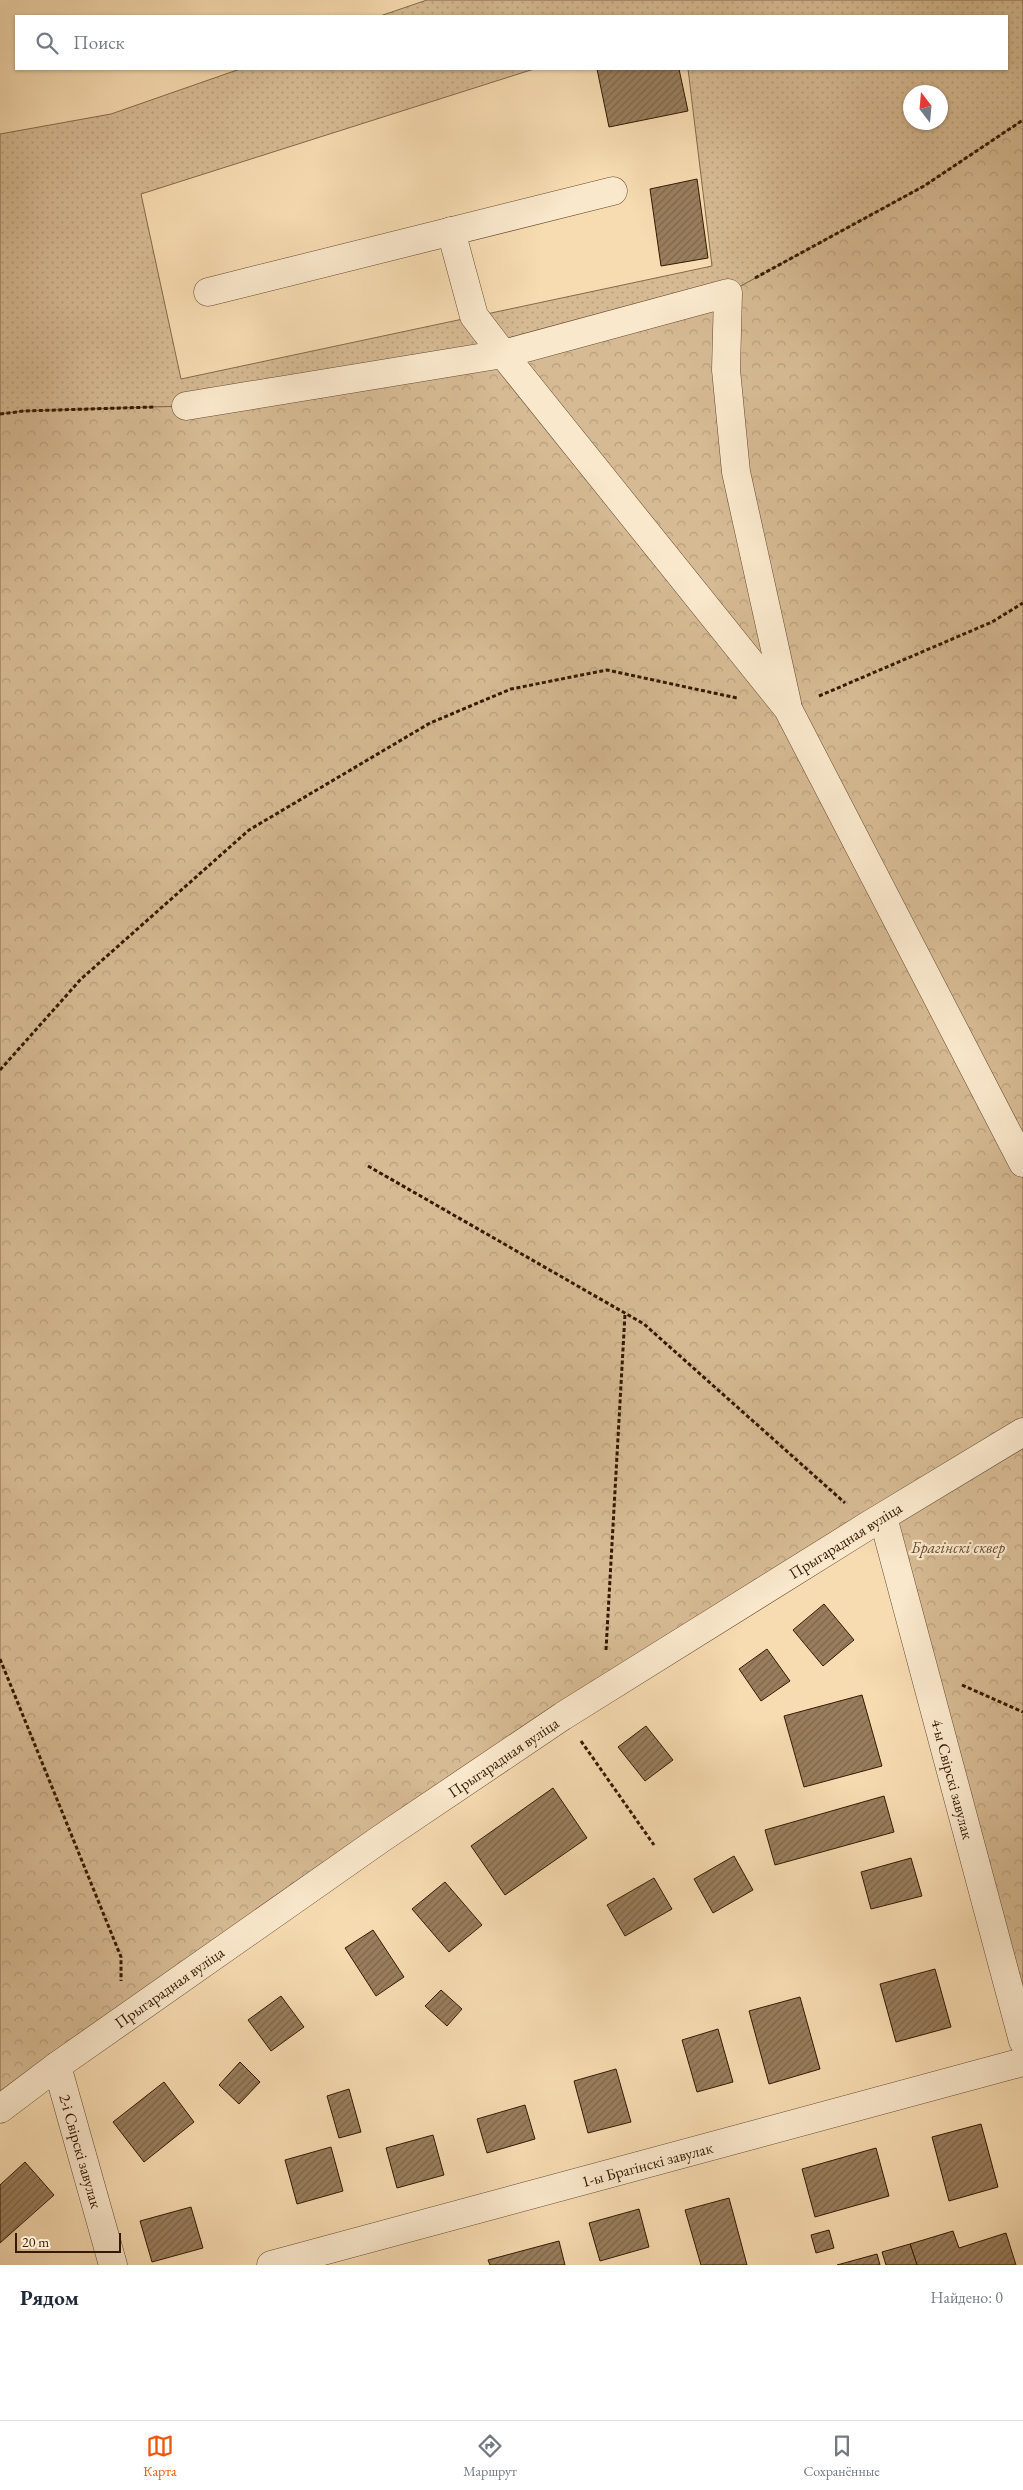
<!DOCTYPE html>
<html lang="ru">
<meta charset="utf-8">
<style>
:root{--surface:#fff;--page:#f2f2f3;--text:#1f2937;--muted:#747a83;--line:#e0e1e3;--accent:#ea580c}
body{margin:0;font-family:"EB Garamond",serif;background:var(--page);color:var(--text)}
.compass{position:absolute;left:903px;top:85px;width:45px;height:45px;border-radius:50%;background:var(--surface);box-shadow:0 1px 4px #0004;rotate:344deg}
.scale{position:absolute;left:15px;bottom:12px;width:106px;box-sizing:border-box;padding-left:5px;border:2px solid #341a02;border-top:0;font-size:14px;line-height:18px;white-space:nowrap;color:#341a02;-webkit-text-stroke:4px #fae8cc;paint-order:stroke}
.list{margin:0;padding:0;list-style:none}
h2{display:flex;justify-content:space-between;align-items:center;height:65px;margin:0;padding:0 20px;font-size:21px}
h2 small{font-size:16px;font-weight:400;color:var(--muted)}
.icon{flex:none;width:28px;height:28px;fill:none;stroke:currentColor;stroke-width:2;stroke-linecap:round;stroke-linejoin:round}
.map{position:relative;flex:none;width:1023px;height:2265px;overflow:hidden}
.search{position:absolute;background:var(--surface);box-shadow:0 1px 4px #0004;left:15px;right:15px;top:15px;height:55px;display:flex;align-items:center;gap:12px;box-sizing:border-box;padding:0 18px;border-radius:0px;color:var(--muted);font-size:19px}
.sheet{height:155px;background:var(--surface)}
nav{display:flex;justify-content:space-around;align-items:center;box-sizing:border-box;height:70px;border-top:1px solid var(--line);background:var(--surface);font-size:14px;color:var(--muted)}
nav a{display:grid;justify-items:center;gap:2px}
nav .on{color:var(--accent)}
.map>svg:first-child{display:block}
</style>
<div class="map">
<svg width="1023" height="2265" viewBox="0 0 1023 2265">
<defs>
<pattern id="grass-dots" width="8" height="8" patternUnits="userSpaceOnUse" patternTransform="scale(1.25)"><rect width="8" height="8" fill="#d6ba93"/><path d="M2 2h.1M6 6h.1" fill="none" stroke="#b89f7d" stroke-width="1.8" stroke-linecap="round"/></pattern>
<pattern id="park-crowns" width="20" height="18" patternUnits="userSpaceOnUse" patternTransform="scale(1.25)"><rect width="20" height="18" fill="#d6ba93"/><path d="M2 6a3 3 0 1 1 6 0M12 15a3 3 0 1 1 6 0" fill="none" stroke="#b89f7d"/></pattern>
<pattern id="building-hatch" width="6" height="6" patternUnits="userSpaceOnUse" patternTransform="scale(1.25)"><rect width="6" height="6" fill="#997e5d"/><path d="M-1 1l2-2M0 6l6-6M5 7l2-2" fill="none" stroke="#7e664b"/></pattern>
</defs>
<rect width="100%" height="100%" fill="#f7dbb1"/>
<filter id="stains"><feTurbulence type="fractalNoise" baseFrequency=".004" numOctaves="4"/><feColorMatrix values="0 0 0 0 .2 0 0 0 0 .09 0 0 0 0 .02 0 0 0 .5 -.17"/></filter>
<radialGradient id="worn" r=".72"><stop offset=".6" stop-color="#630" stop-opacity="0"/><stop offset="1" stop-color="#630" stop-opacity=".3"/></radialGradient>
<path fill="url(#grass-dots)" stroke="#856a4a" fill-rule="evenodd" d="M427 0H1023V120L924 186 728 293 186 406 24 411 0 414V134L111 114 240 69H534L141 194 181 379 712 266 688 69H1007V16H380ZM910 92H940V122H910Z"/>
<polygon fill="url(#park-crowns)" stroke="#856a4a" points="1023,120 1023,2041 883,1517 0,2103 0,414 24,411 186,406 728,293 924,186"/>
<g fill="url(#building-hatch)" stroke="#341a02">
<polygon points="597,69 679,69 688,111 609,127"/>
<polygon points="697,179 708,258 661,266 650,189"/>
<polygon points="824,1604 854,1640 823,1666 793,1630"/>
<polygon points="767,1649 790,1681 761,1701 739,1669"/>
<polygon points="862,1695 882,1766 804,1787 784,1716"/>
<polygon points="646,1726 673,1760 645,1781 618,1747"/>
<polygon points="553,1788 587,1838 505,1895 471,1846"/>
<polygon points="884,1796 894,1832 775,1865 765,1830"/>
<polygon points="734,1856 753,1890 713,1913 694,1879"/>
<polygon points="911,1858 922,1896 871,1909 861,1872"/>
<polygon points="654,1878 672,1909 625,1936 607,1905"/>
<polygon points="445,1882 482,1925 449,1952 412,1909"/>
<polygon points="373,1930 404,1977 376,1996 345,1948"/>
<polygon points="935,1969 951,2027 896,2042 880,1984"/>
<polygon points="441,1990 462,2009 447,2026 425,2006"/>
<polygon points="281,1996 304,2027 271,2051 248,2020"/>
<polygon points="800,1997 820,2069 769,2084 749,2011"/>
<polygon points="718,2029 733,2082 697,2092 682,2040"/>
<polygon points="240,2062 260,2082 239,2104 219,2085"/>
<polygon points="616,2069 631,2122 588,2133 574,2081"/>
<polygon points="164,2082 194,2122 144,2162 113,2122"/>
<polygon points="349,2089 361,2132 339,2138 327,2096"/>
<polygon points="525,2105 535,2139 487,2153 477,2119"/>
<polygon points="981,2124 998,2187 949,2201 932,2137"/>
<polygon points="433,2135 444,2175 397,2188 386,2148"/>
<polygon points="331,2147 343,2191 297,2204 285,2160"/>
<polygon points="876,2148 889,2196 815,2217 802,2169"/>
<polygon points="25,2162 54,2195 0,2243 0,2185"/>
<polygon points="729,2198 747,2265 701,2265 685,2210"/>
<polygon points="191,2207 203,2248 152,2262 140,2221"/>
<polygon points="639,2209 649,2247 600,2261 589,2223"/>
<polygon points="829,2230 834,2248 816,2253 811,2235"/>
<polygon points="953,2231 959,2248 1006,2233 1016,2265 917,2265 910,2244"/>
<polygon points="559,2241 565,2265 490,2265 488,2260"/>
<polygon points="910,2244 917,2265 886,2265 882,2252"/>
<polygon points="877,2254 880,2265 837,2265"/>
</g>
<g fill="none" stroke-linecap="round" stroke-linejoin="round">
<defs>
<g id="minor">
<polyline points="451,231 474,316 503,354 728,293 726,370 736,472 787,703"/>
<polyline points="208,292 613,191"/>
<polyline points="186,406 503,354 788,709 1023,1163"/>
<polyline points="883,1517 1023,2041"/>
<polyline points="57,2066 113,2265"/>
<polyline points="0,2109 57,2066 382,1838 563,1716 869,1525 1023,1432"/>
<polyline points="271,2265 1023,2062"/>
</g>
</defs>
<use href="#minor" stroke="#654a2e" stroke-width="29"/>
<g stroke="#341a02" stroke-width="3" stroke-dasharray="4 2.5" stroke-linecap="butt">
<polyline points="755,278 924,186 1023,120"/>
<polyline points="0,414 24,411 154,407"/>
<polyline points="819,696 992,622 1023,603"/>
<polyline points="0,1070 81,979 249,830 430,723 511,689 607,670 737,698"/>
<polyline points="368,1166 644,1324 845,1503"/>
<polyline points="606,1650 625,1314"/>
<polyline points="0,1659 121,1957 121,1981"/>
<polyline points="962,1685 1023,1712"/>
<polyline points="581,1741 654,1845"/>
</g>
<use href="#minor" stroke="#fae8cc" stroke-width="28"/>
</g>
<g text-anchor="middle" stroke-width="4.5" stroke-linejoin="round" paint-order="stroke">
<g font-size="16" fill="#341a02" stroke="#fae8cc">
<text transform="translate(845 1540) rotate(-32)" y="6">Прыгарадная вуліца</text>
<text transform="translate(503 1757) rotate(-34)" y="6">Прыгарадная вуліца</text>
<text transform="translate(953 1779) rotate(75)" y="6">4-ы Свірскі завулак</text>
<text transform="translate(169 1987) rotate(-35)" y="6">Прыгарадная вуліца</text>
<text transform="translate(81 2151) rotate(74)" y="6">2-і Свірскі завулак</text>
<text transform="translate(647 2164) rotate(-15)" y="6">1-ы Брагінскі завулак</text>
</g>
<g font-size="16" font-style="italic" fill="#654a2e" stroke="#fae8cc">
<text x="958" y="1553">Брагінскі сквер</text>
</g>
</g>
<rect width="100%" height="100%" filter="url(#stains)"/>
<rect width="100%" height="100%" fill="url(#worn)"/>
</svg>
<svg class="compass" viewBox="-18 -18 36 36"><path d="M0-13l5 13h-10z" fill="#e53935"/><path d="M0 13l5-13h-10z" fill="#747a83"/></svg>
<div class="scale">20 m</div>
<div class="search"><svg class="icon" aria-label="search" viewBox="0 0 24 24"><circle cx="10" cy="10" r="6"/><path d="M15 15l6 6"/></svg>Поиск</div>
</div>
<section class="sheet">
<h2>Рядом<small>Найдено: 0</small></h2>
<ul class="list">
</ul>
</section>
<nav>
<a class="on"><svg class="icon" aria-label="map" viewBox="0 0 24 24"><path d="M3 6l6-2 6 2 6-2v14l-6 2-6-2-6 2zM9 4v14M15 6v14"/></svg>Карта</a>
<a><svg class="icon" aria-label="directions" viewBox="0 0 24 24"><path d="M12 3l9 9-9 9-9-9zM9 14v-3h6M13 9l2 2-2 2"/></svg>Маршрут</a>
<a><svg class="icon" aria-label="saved" viewBox="0 0 24 24"><path d="M7 4h10v16l-5-4-5 4z"/></svg>Сохранённые</a>
</nav>
